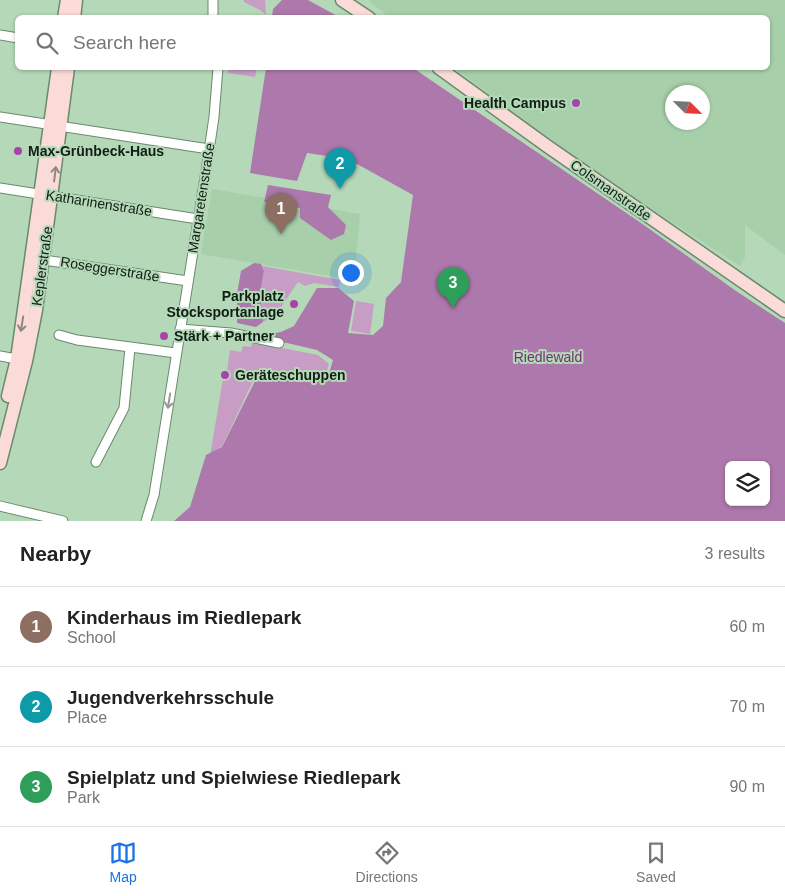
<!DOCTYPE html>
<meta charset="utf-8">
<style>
:root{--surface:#fff;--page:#f2f2f2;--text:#222;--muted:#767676;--line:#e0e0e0;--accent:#1a73e8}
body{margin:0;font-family:Arial,sans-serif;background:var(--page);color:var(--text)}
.controls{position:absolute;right:15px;bottom:15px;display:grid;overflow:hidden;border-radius:8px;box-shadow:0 1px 4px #0004}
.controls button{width:45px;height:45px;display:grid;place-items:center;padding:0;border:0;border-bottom:1px solid var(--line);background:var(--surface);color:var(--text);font:25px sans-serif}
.compass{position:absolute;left:665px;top:85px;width:45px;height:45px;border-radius:50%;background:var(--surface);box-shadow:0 1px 4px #0004;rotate:114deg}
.you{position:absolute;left:350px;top:272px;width:18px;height:18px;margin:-12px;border:4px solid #fff;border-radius:50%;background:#1a73e8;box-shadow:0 0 0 8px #1a73e833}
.badge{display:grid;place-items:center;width:32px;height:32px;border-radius:50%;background:var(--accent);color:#fff;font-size:16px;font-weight:700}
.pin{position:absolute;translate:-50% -41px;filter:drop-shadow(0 1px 2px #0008)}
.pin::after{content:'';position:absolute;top:26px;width:18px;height:15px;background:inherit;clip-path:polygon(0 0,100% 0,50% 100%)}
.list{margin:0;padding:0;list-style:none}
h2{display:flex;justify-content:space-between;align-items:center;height:65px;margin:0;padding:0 20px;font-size:21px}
h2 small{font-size:16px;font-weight:400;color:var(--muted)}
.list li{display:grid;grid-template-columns:32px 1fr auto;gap:15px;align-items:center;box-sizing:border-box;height:80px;padding:0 20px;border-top:1px solid var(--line)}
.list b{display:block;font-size:19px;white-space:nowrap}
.list p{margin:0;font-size:16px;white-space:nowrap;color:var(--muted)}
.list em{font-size:16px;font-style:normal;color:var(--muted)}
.icon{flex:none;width:28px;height:28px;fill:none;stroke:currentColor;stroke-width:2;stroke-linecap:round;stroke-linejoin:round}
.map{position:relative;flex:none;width:785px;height:521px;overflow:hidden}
.search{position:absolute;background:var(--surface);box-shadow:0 1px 4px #0004;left:15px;right:15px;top:15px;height:55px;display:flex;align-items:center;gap:12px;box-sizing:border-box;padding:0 18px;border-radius:8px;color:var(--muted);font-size:19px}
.sheet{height:305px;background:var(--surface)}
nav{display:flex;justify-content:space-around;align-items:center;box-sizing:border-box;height:70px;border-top:1px solid var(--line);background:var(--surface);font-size:14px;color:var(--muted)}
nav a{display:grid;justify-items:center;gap:2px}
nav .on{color:var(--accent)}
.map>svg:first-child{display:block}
</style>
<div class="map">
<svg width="785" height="521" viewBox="0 0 785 521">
<rect width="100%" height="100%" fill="#b4d8b8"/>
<g fill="#a6cfaa" fill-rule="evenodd">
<path d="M368 0H785V255L745 225V257L740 266 602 177 454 68H768V18H390ZM702 92V122H672V92Z"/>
<polygon points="212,189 360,214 354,280 201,254"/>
</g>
<g fill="#c79dc5">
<polygon points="244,0 265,0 266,15 260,10 244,2"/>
<polygon points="228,68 257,68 255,77 228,73"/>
<polygon points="262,266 340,280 339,287 314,283 305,286 298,282 275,316 263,322 260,293 264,271"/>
<polygon points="356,301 374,304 370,334 351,331"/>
<polygon points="252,342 318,355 329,364 325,377 254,379 222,446 210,456 223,379 226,379 230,350 241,352 243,346 251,347"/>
</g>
<g fill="#ad78ab" fill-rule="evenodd">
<polygon points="282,0 308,0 339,17 272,17 273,9"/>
<path d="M266 68H413L641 223 736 291 785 323V521H174L190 507 206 455 222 447 255 381 328 377 333 360 317 350 257 336 281 332 294 326 317 288H338L354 301 348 333 373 335 383 326 386 298 401 282 413 195 348 159 307 153 297 181 250 173ZM729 465H766V502H729Z"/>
<polygon points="268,185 331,195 328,207 346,225 344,234 331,240 300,218 300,208 264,202"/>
<polygon points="254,263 261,264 264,271 260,293 263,322 256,327 237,323 237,294 241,271"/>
</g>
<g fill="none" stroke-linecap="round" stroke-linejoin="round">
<defs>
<g id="street">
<polyline points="213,0 213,18"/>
<polyline points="0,35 18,38"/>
<polyline points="0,117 209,149"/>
<polyline points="0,188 198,219"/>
<polyline points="37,259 188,281"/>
<polyline points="180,329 231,333 279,343"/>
<polyline points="59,335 77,340 176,353"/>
<polyline points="0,356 22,360"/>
<polyline points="96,462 124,408 130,348"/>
<polyline points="0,506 63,521"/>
<polyline points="146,521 154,495 206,171 214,117 218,68"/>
</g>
<g id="secondary">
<polyline points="342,0 369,18"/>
<polyline points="64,18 67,0"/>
<polyline points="74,18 76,0"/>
<polyline points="439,68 547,146 785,311"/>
<polyline points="8,396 17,359 58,68"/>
<polyline points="0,463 26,361 36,310 68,68"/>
</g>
</defs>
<use href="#street" stroke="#698a6c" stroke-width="11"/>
<use href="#secondary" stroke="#698a6c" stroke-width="15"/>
<use href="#street" stroke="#fff" stroke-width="9"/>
<use href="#secondary" stroke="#fadbd8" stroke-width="12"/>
</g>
<defs><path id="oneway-shaft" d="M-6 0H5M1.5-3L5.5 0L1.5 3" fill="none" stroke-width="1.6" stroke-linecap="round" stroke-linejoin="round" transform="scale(1.25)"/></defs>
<g stroke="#91867f">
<use href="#oneway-shaft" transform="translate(55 174) rotate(-83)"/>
<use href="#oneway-shaft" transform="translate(22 324) rotate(99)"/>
</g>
<use stroke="#949a95" href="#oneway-shaft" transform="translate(169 401) rotate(99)"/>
<g fill="#a844a9" stroke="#b4d8b8" stroke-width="2">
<circle cx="576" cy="103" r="5"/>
<circle cx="18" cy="151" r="5"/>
<circle cx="294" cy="304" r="5"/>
<circle cx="164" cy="336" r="5"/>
<circle cx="225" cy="375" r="5"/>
</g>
<g text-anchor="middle" stroke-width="4" stroke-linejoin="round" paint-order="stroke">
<g font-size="14" font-weight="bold" fill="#111e13" stroke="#b4d8b8" text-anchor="start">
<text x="566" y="108" text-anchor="end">Health Campus</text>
<text x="28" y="156">Max-Grünbeck-Haus</text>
<text x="284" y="301" text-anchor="end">Parkplatz<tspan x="284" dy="16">Stocksportanlage</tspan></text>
<text x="174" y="341">Stärk + Partner</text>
<text x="235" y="380">Geräteschuppen</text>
</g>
<g font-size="14" fill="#111e13" stroke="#b4d8b8">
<text transform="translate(611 190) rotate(35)" y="5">Colsmanstraße</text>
<text transform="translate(201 198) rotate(-81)" y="5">Margaretenstraße</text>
<text transform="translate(99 203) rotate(9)" y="5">Katharinenstraße</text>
<text transform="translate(42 266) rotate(-82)" y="5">Keplerstraße</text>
<text transform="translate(110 269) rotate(9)" y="5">Roseggerstraße</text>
</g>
<g font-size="14" fill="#723172" stroke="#b4d8b8">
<text x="548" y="362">Riedlewald</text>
</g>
</g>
</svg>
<div class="controls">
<button><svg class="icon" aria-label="layers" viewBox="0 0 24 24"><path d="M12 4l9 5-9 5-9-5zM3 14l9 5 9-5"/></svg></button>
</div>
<svg class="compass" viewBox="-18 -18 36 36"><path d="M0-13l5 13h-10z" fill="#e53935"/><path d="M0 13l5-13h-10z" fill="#767676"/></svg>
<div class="you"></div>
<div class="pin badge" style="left:281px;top:234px;background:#8d6e63">1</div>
<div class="pin badge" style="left:340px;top:189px;background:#0f9aa8">2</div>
<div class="pin badge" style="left:453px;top:308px;background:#2e9e5b">3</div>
<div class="search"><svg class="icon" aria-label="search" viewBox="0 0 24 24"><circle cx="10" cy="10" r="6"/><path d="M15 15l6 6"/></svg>Search here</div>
</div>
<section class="sheet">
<h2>Nearby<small>3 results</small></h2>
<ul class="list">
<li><span class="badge" style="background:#8d6e63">1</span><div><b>Kinderhaus im Riedlepark</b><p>School</p></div><em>60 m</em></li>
<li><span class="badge" style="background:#0f9aa8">2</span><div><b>Jugendverkehrsschule</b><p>Place</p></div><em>70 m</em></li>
<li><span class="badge" style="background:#2e9e5b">3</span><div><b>Spielplatz und Spielwiese Riedlepark</b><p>Park</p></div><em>90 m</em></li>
</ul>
</section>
<nav>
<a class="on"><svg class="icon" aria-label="map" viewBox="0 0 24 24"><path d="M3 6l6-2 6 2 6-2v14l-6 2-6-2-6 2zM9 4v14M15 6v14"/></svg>Map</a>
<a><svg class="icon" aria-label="directions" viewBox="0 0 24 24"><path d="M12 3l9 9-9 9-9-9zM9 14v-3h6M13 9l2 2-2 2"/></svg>Directions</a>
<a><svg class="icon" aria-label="saved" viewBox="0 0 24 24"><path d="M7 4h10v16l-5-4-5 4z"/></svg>Saved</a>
</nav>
